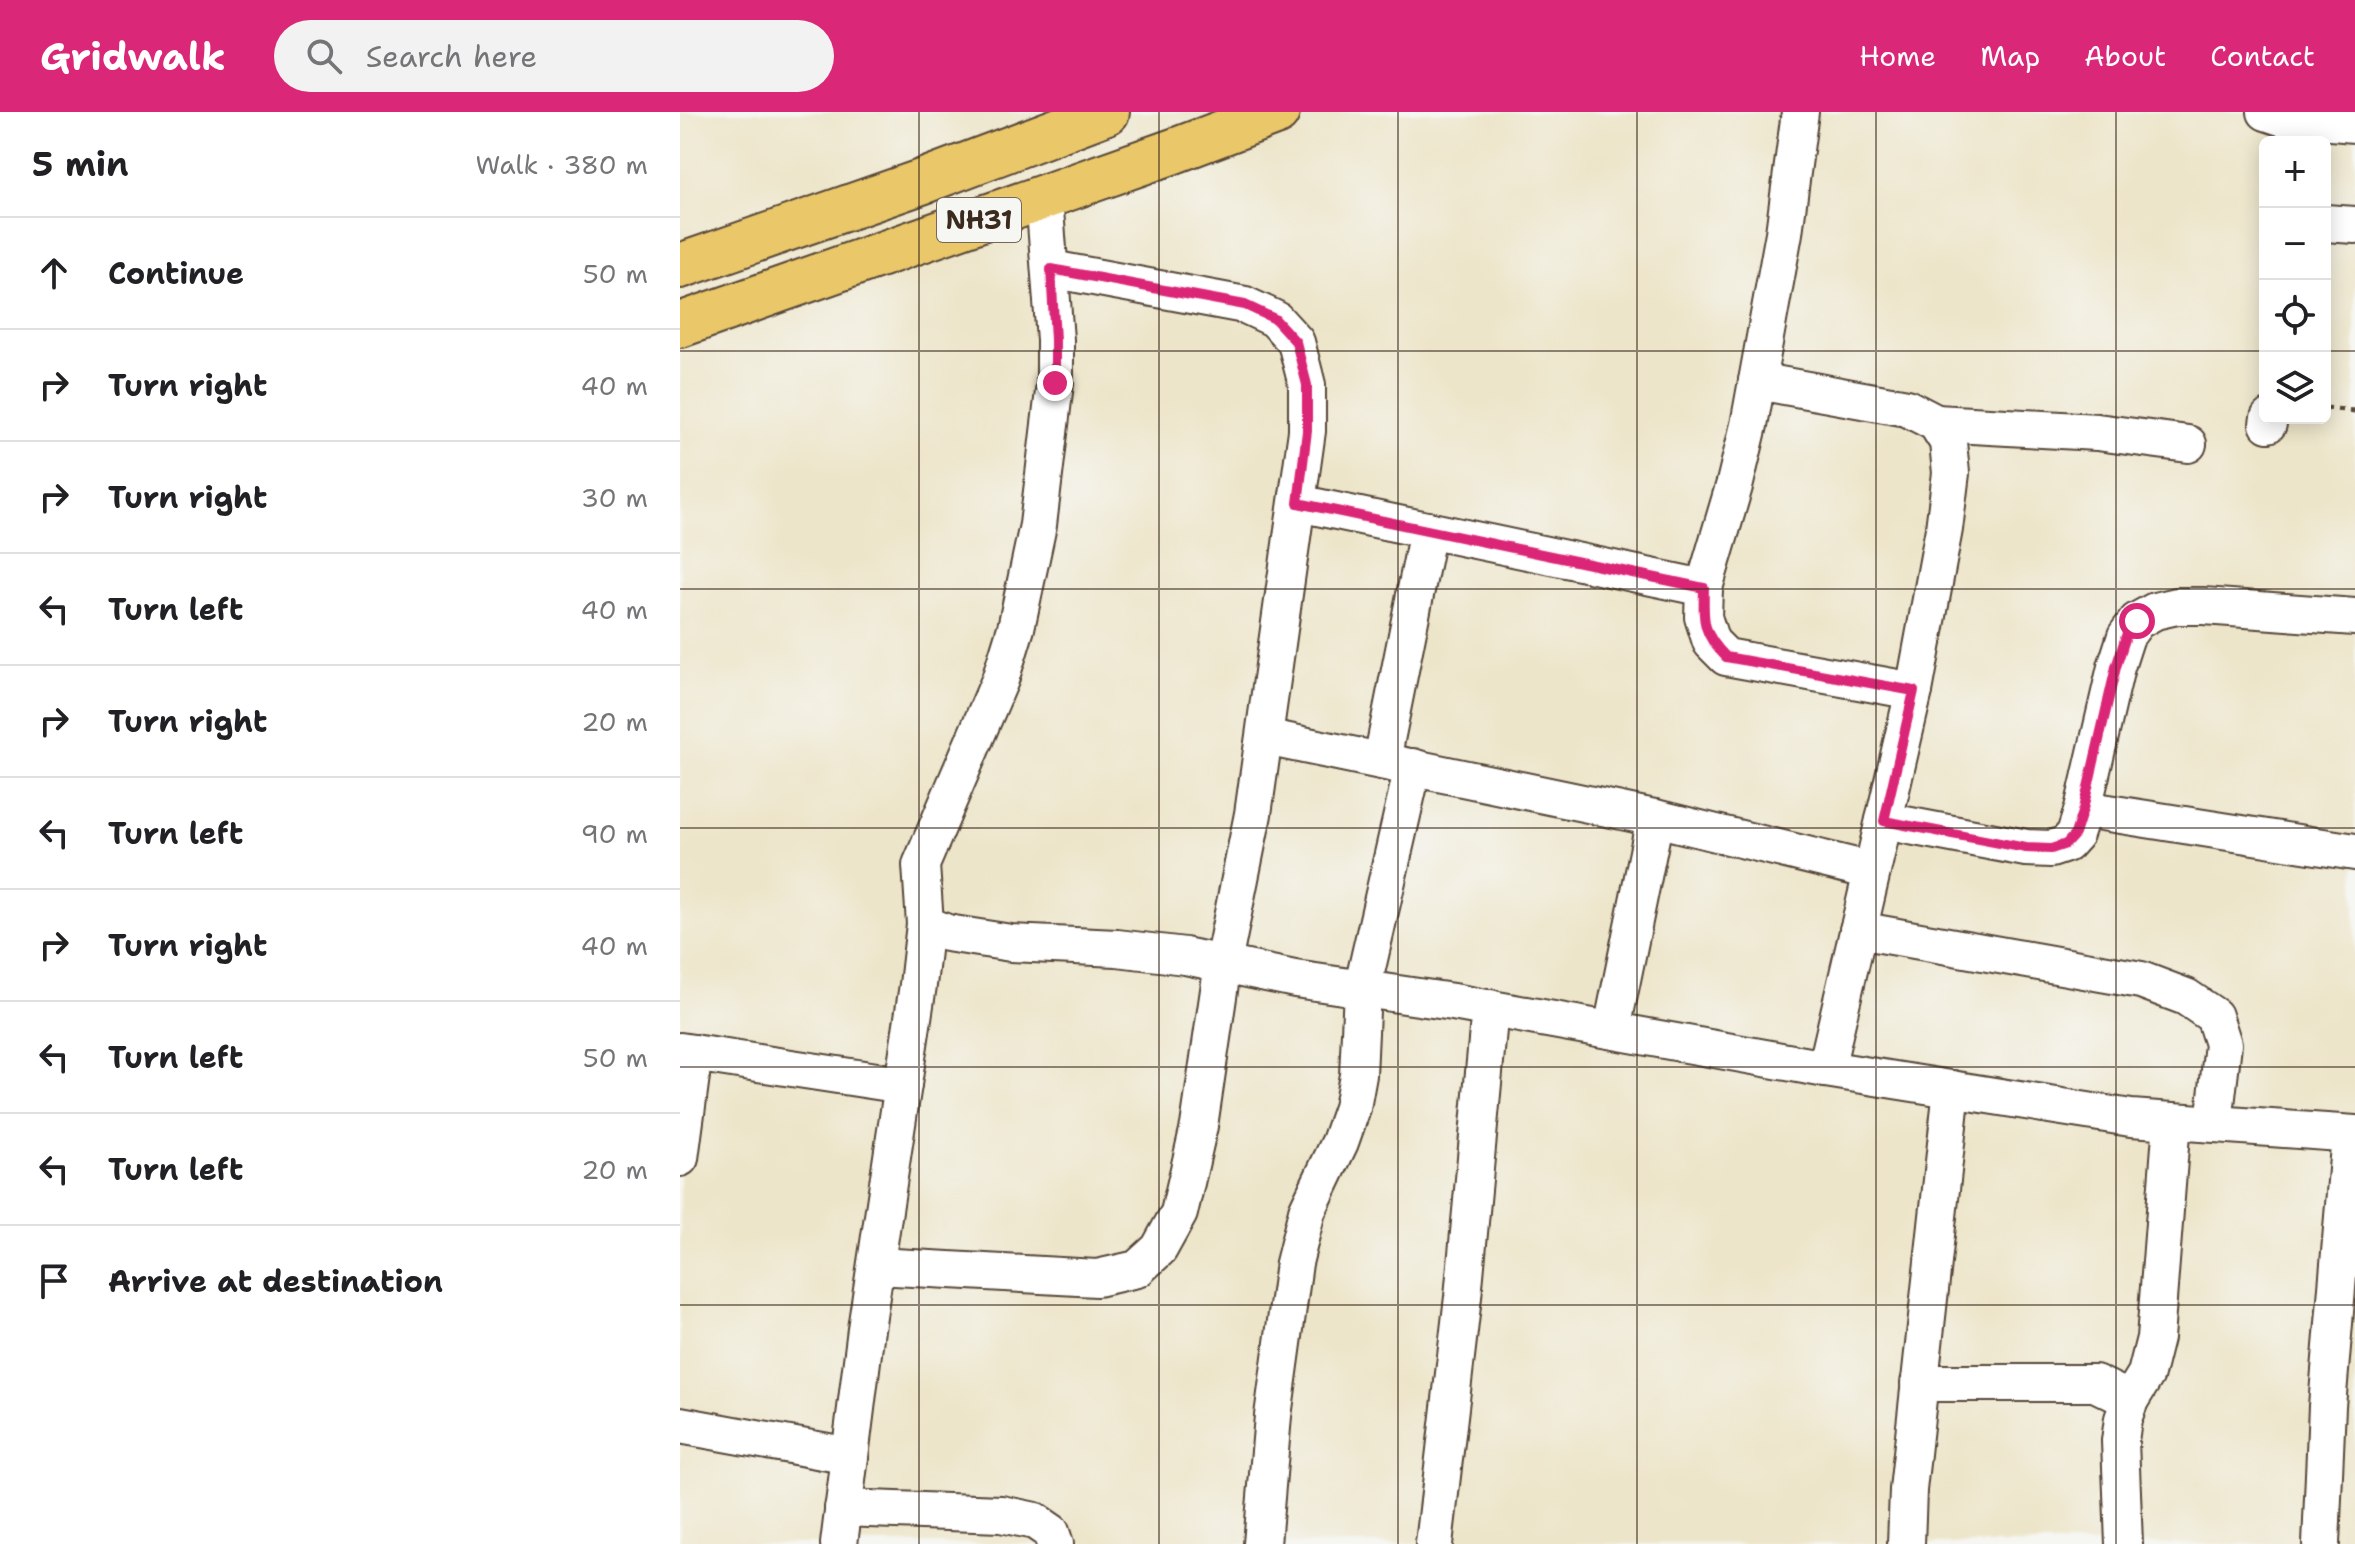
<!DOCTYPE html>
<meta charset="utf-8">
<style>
:root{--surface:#fff;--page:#f2f2f2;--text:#202124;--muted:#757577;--line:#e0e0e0;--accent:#db2777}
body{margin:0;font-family:"Shantell Sans",sans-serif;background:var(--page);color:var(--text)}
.controls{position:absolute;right:24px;top:24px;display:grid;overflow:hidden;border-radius:12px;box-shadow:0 4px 20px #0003}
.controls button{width:72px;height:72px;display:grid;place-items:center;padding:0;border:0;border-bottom:2px solid var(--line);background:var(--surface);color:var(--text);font:40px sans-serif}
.stop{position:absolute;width:24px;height:24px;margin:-18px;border:6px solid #db2777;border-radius:50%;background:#fff}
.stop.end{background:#db2777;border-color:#fff;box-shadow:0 2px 8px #0008}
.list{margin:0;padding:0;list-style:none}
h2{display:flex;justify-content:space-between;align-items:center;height:104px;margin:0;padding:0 32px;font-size:34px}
h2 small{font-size:26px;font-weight:400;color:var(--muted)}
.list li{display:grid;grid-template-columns:52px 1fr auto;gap:24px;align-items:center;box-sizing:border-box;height:112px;padding:0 32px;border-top:2px solid var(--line)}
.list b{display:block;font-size:30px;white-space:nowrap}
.list em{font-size:26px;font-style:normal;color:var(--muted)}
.icon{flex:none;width:44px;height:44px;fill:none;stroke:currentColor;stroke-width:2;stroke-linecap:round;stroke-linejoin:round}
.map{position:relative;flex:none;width:1675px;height:1432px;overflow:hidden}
header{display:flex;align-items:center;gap:48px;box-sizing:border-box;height:112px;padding:0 40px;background:var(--accent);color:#fff}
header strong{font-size:38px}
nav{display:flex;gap:44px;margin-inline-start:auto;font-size:28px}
.search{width:560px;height:72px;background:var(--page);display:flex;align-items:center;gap:20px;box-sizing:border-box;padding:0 28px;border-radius:44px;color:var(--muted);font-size:30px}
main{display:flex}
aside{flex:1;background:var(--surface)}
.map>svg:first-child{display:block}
</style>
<header>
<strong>Gridwalk</strong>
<div class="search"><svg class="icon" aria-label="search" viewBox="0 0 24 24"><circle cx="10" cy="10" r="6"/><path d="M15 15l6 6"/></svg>Search here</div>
<nav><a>Home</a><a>Map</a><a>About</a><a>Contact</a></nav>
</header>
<main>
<aside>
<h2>5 min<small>Walk · 380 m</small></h2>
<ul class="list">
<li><svg class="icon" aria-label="ahead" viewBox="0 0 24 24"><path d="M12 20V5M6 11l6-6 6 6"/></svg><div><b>Continue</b></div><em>50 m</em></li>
<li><svg class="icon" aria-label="right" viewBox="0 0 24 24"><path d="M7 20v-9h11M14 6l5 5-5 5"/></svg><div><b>Turn right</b></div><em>40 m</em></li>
<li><svg class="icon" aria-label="right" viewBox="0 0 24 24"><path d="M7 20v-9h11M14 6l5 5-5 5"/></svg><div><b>Turn right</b></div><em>30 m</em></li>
<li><svg class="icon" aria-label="left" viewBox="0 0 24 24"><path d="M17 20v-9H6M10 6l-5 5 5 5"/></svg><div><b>Turn left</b></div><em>40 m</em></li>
<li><svg class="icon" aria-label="right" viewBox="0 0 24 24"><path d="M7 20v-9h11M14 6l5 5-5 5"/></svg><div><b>Turn right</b></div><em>20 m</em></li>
<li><svg class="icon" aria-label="left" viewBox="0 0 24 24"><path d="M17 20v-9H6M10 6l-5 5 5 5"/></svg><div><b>Turn left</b></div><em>90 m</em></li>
<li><svg class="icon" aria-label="right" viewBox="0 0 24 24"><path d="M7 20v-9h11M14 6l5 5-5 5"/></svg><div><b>Turn right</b></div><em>40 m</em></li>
<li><svg class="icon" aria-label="left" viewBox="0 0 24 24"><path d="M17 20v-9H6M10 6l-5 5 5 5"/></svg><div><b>Turn left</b></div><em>50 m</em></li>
<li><svg class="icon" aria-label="left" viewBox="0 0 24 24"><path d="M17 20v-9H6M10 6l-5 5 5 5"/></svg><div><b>Turn left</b></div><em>20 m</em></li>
<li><svg class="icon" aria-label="arrive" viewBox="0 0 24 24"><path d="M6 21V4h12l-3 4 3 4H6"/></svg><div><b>Arrive at destination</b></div></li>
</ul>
</aside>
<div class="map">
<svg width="1675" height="1432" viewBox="0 0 1675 1432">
<rect width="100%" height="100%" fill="#f6f6f2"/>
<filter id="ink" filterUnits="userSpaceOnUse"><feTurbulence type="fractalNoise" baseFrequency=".0125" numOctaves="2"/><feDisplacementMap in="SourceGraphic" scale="16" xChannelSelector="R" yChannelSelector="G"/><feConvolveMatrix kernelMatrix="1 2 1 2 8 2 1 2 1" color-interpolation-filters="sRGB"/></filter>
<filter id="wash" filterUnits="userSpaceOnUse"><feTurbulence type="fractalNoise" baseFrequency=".006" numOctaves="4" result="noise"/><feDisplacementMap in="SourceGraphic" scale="32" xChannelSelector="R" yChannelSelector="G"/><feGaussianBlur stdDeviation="1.8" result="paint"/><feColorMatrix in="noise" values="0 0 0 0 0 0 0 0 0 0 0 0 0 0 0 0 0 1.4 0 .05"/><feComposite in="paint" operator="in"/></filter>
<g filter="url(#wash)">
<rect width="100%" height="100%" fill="#ede5c9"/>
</g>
<g filter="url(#ink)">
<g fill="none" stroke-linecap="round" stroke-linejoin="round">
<defs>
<g id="minor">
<polyline points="1120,0 1104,121 1069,313 1055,371 1024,476 1023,505 1031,530 1046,545 1234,579"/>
<polyline points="1586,0 1604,6 1675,12"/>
<polyline points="1645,111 1675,113"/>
<polyline points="1077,269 1227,296 1256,311 1268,330 1271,361 1264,417 1234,579 1146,957"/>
<polyline points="1256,311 1417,320 1508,332"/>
<polyline points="1588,312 1589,306"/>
<polyline points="618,391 1024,476"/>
<polyline points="585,625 975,706 1192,759"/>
<polyline points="702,648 748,418"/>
<polyline points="1403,697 1675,740"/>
<polyline points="1204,709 1346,736 1371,737 1386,732 1395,722 1403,697 1436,555 1446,524 1457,509 1475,499 1497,494 1523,494 1675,505"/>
<polyline points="245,812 267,821 331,831 437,836 505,844 615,867 773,890 1146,957 1451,1006 1675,1022"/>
<polyline points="1178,818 1461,868 1506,885 1534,904 1543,932 1534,1011"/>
<polyline points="932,917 975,706"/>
<polyline points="0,939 223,973"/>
<polyline points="0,1046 14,941"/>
<polyline points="196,1154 417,1166 457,1157 479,1137 499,1101 519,1014 543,851 573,702 627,319 627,273 616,230 595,207 565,193 371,157"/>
<polyline points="1239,1271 1415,1271 1450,1288"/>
<polyline points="0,1313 170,1344"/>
<polyline points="163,1396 321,1402 355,1409 371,1420 375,1432"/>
<polyline points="159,1432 186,1217 238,873 245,812 241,753 320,568 336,516 358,413 375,271 375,228 364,85"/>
<polyline points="582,1432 593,1304 614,1151 627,1099 660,1030 672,996 678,963 682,878 733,655"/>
<polyline points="754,1432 783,1185 810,896"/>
<polyline points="1226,1432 1228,1378 1272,977"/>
<polyline points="1444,1432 1440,1329 1443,1307 1450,1288 1466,1262 1475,1226 1492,1009"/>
<polyline points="1641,1432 1647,1294 1670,1022"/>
</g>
<g id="trunk">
<polyline points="0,154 244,69 427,0"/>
<polyline points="0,213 494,39 597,0"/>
</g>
</defs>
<use href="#minor" stroke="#564638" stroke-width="40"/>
<use href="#trunk" stroke="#564638" stroke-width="48"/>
<polyline stroke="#564638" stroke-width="5" stroke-dasharray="6 6" stroke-linecap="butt" points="1645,296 1675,299"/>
<use href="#minor" stroke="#fff" stroke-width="36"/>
<use href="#trunk" stroke="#eac769" stroke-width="44"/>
</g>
</g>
<g fill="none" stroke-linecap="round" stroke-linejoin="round" filter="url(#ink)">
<path stroke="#db2777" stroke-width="10" d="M375 271V228L371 157 565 193 595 207 616 230 627 273V319L618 391 1024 476C1023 509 1022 521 1046 545L1234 579 1204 709 1346 736 1371 737 1386 732 1395 722 1403 697 1436 555 1446 524 1457 509"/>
</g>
<path fill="none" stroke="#3b2a1e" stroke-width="2" stroke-opacity="0.55" d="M239 0V1432M479 0V1432M718 0V1432M957 0V1432M1196 0V1432M1436 0V1432M0 239H1585M1645 239H1675M0 477H1675M0 716H1675M0 955H1675M0 1193H1675"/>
<g text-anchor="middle" stroke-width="8" stroke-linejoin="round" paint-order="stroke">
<rect fill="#f6f6f2" stroke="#73675e" stroke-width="2" x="257" y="86" width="84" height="44" rx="6"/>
<g font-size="26" font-weight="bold" fill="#3b2a1e">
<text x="299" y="117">NH31</text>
</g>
</g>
</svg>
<div class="controls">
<button>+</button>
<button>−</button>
<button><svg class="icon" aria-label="locate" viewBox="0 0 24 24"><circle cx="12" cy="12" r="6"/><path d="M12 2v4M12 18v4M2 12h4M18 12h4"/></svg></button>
<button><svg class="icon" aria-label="layers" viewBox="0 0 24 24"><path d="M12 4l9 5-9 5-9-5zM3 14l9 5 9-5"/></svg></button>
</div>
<div class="stop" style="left:1457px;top:509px"></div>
<div class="stop end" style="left:375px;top:271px"></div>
</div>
</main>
